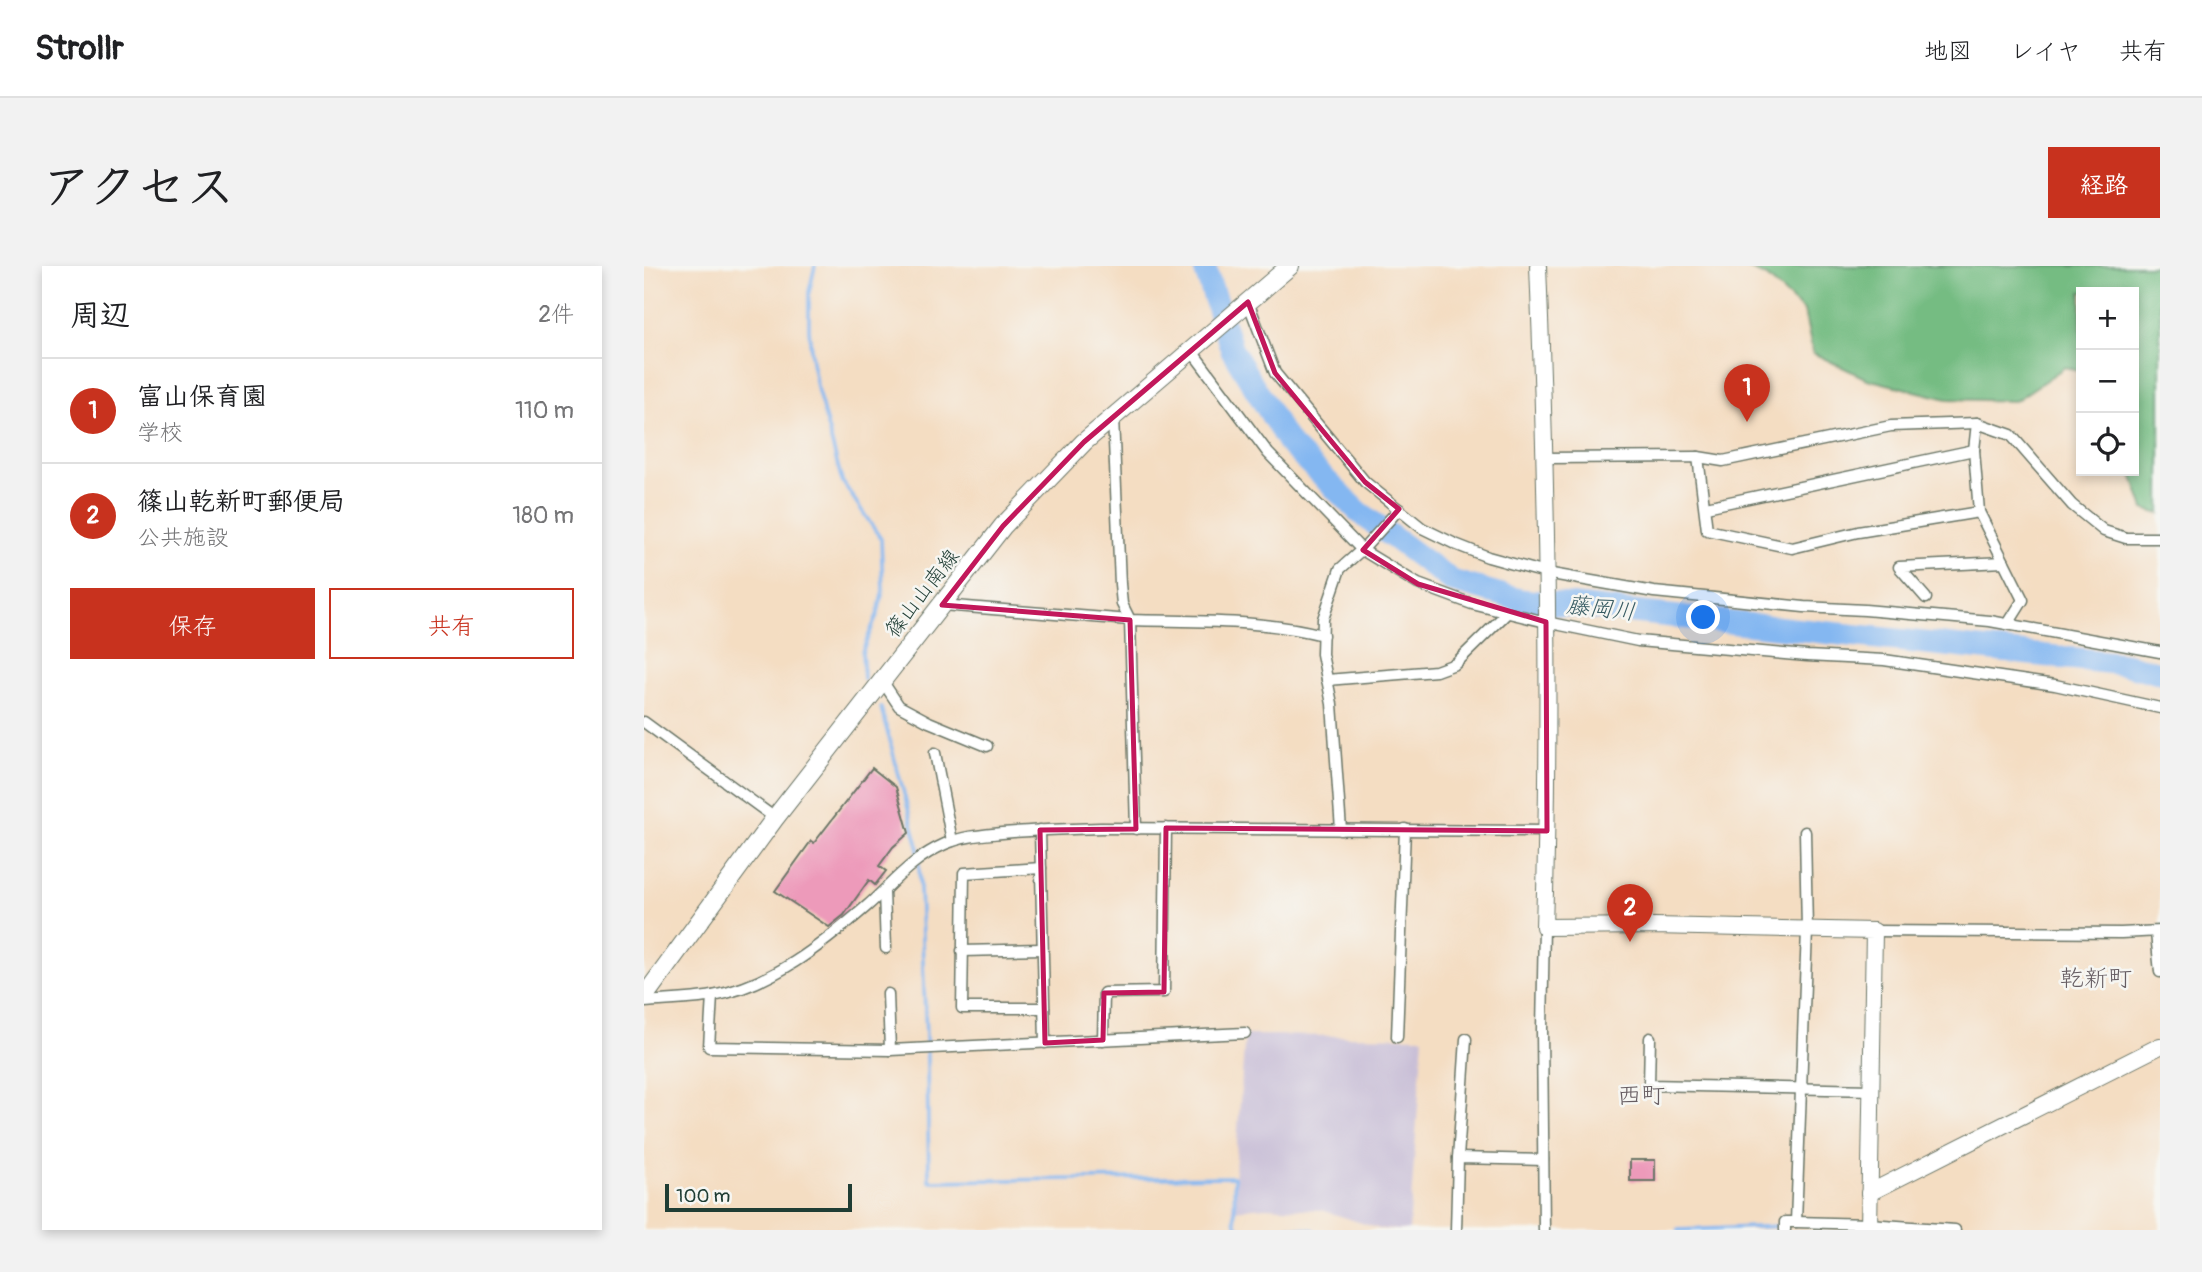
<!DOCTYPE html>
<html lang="ja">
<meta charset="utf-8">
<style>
:root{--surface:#fff;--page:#f2f2f2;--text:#202124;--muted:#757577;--line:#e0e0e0;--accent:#c8321e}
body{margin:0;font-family:Pangolin,"Klee One",sans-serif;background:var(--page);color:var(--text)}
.controls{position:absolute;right:21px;top:21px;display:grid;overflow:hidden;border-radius:0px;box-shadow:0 4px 10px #0003}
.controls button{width:63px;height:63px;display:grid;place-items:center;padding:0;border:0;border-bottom:2px solid var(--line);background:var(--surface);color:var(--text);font:35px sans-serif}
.scale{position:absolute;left:21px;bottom:18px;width:187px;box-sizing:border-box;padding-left:7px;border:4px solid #1f3d34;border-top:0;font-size:19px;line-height:24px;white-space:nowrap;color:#1f3d34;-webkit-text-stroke:5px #f6f6f2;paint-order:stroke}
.you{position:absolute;left:1060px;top:352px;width:24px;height:24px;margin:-18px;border:5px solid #fff;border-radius:50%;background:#1a73e8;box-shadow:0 0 0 10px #1a73e833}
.badge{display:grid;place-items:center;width:46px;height:46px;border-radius:50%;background:var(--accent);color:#fff;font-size:23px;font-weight:700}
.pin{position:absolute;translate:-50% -58px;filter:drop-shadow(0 2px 4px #0008)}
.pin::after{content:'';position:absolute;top:37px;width:24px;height:21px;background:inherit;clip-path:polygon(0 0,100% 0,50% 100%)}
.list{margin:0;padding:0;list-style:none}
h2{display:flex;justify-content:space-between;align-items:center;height:91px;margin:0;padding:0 28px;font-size:30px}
h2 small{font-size:23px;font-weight:400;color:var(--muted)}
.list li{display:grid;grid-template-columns:46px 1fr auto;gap:21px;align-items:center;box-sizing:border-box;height:105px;padding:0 28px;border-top:2px solid var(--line)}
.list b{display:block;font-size:26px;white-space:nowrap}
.list p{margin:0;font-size:23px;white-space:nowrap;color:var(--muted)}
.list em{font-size:23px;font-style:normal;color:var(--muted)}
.actions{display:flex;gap:14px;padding:21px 28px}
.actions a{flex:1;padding:16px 0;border:2px solid var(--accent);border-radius:0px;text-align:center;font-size:24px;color:var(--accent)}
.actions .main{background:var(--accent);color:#fff}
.icon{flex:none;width:38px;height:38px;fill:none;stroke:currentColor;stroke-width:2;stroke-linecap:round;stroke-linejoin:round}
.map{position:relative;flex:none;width:1516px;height:964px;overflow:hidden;border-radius:0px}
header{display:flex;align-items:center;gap:42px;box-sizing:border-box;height:98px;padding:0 35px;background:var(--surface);border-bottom:2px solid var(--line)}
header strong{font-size:33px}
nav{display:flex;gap:38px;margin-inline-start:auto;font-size:24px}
.intro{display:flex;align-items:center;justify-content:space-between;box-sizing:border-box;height:168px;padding:0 42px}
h1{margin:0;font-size:49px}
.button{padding:18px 32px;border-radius:0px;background:var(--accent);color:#fff;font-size:24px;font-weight:700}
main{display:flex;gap:42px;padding:0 42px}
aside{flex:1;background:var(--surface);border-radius:0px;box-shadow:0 4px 10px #0003}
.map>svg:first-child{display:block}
</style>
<header>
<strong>Strollr</strong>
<nav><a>地図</a><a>レイヤ</a><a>共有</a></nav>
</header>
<div class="intro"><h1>アクセス</h1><a class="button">経路</a></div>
<main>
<aside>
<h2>周辺<small>2件</small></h2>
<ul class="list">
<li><span class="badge">1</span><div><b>富山保育園</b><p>学校</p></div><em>110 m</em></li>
<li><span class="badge">2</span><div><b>篠山乾新町郵便局</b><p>公共施設</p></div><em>180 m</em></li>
</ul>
<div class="actions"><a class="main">保存</a><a>共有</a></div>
</aside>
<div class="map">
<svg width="1516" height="964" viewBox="0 0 1516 964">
<rect width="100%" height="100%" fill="#f6f6f2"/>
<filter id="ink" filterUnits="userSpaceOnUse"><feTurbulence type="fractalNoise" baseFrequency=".0143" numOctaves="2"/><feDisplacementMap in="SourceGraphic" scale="14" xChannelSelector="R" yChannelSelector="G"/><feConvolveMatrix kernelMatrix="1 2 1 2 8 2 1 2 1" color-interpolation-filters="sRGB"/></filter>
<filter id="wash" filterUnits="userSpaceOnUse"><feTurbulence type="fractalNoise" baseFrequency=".00686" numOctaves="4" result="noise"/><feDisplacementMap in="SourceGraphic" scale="28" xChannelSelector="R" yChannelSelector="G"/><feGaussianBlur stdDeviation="1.57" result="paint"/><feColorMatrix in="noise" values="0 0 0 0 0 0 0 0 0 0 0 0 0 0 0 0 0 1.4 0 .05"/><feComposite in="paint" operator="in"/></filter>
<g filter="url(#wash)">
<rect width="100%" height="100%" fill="#f4ddc2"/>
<polygon fill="#c9bfd7" points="601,769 779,771 765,964 736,963 678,944 621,941 588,944"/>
<polygon fill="#74bc82" stroke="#4a7c5b" stroke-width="2" points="1098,0 1516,0 1516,248 1500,243 1487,205 1490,205 1490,26 1437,26 1437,106 1421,101 1371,135 1303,133 1223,113 1169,87 1160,45 1123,11"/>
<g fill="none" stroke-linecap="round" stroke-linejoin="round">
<g stroke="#84b7f1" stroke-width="3.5">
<polyline points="171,0 165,26 165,63 168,96 174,126 198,215 237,273 239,324 234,347 218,386 220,413"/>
<polyline points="237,442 274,580 274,591"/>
<polyline points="275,598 283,795 285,915 590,911 591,953 593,961 600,964"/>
<polyline points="620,964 645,961 670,964"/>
<polyline points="1034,964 1140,960"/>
</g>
<polyline stroke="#84b7f1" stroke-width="23" points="560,0 588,84 645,178 716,247 808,315 876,334 1480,398 1516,407"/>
</g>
<g id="blocks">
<g fill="#ed9aba">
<polygon points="228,502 252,521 265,567 249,581 235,600 242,605 231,619 225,614 200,649 185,661 131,625 167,575 170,577"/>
<rect x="986" y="894" width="25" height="21"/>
</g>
</g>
</g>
<g filter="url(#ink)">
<use href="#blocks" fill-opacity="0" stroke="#6a7566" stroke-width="2"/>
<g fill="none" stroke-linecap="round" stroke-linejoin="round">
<defs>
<g id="street">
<polyline points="604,36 631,107 721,216 778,262 811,278 844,291 902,307 1010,326 1160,341 1221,344 1346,355 1516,386"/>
<polyline points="547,84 624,187 718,284 774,318 828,338 902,356 994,375 1163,390 1240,394 1411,419 1516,442"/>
<path d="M469 151 476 318 478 338 486 354C549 356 618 353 679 369"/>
<polyline points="1333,157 1330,184 1335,246"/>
<polyline points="1054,191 1063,264 1148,282 1214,266 1335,246 1379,334 1364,358"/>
<polyline points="901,192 1054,191 1079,195 1247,160 1333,157 1367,169 1428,239 1460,265 1482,272 1516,272"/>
<polyline points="1062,241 1330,184"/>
<polyline points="1282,332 1255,301 1360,296"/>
<polyline points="298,339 486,354 492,563"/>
<polyline points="683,414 792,405 811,398 863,347"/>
<polyline points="239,416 255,440 285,456 343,480"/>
<polyline points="0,456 131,552"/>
<polyline points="291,487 308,575"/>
<polyline points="396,564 401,777"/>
<polyline points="697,564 688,438 678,388 679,353 696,303 722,280 755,243"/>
<polyline points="397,602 320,607 318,742 400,742"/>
<polyline points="240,625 242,682"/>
<polyline points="1230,665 1477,667 1516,665"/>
<polyline points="1512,667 1516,706"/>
<polyline points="318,685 398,683"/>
<polyline points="244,728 246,784"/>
<polyline points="68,730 65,781 246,784 601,767"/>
<path d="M0 736C23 734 46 734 69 730 128 719 178 679 223 640 249 617 267 593 301 578 319 570 338 569 358 567 391 564 425 563 458 562L903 565"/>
<polyline points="753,771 761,563"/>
<polyline points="1006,772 1005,819 1228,824"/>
<polyline points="459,774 460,727 520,726 522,562"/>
<polyline points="814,892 822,773"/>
<polyline points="1152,956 1225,958 1311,964"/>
<polyline points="812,964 814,892 899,894"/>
<polyline points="900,964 898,764 900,661"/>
<polyline points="1141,964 1141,956 1152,956 1163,664 1161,566"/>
</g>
<g id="secondary">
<path d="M894 0C903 220 907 441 900 661L1010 660 1230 665 1225 964"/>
<polyline points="1225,927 1516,780"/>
</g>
<polyline id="primary" points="0,731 131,552 359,260 440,176 646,0"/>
</defs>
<use href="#street" stroke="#6a7566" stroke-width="13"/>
<use href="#secondary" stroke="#6a7566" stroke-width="18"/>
<use href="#primary" stroke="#6a7566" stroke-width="20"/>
<use href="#street" stroke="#fff" stroke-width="10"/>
<use href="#secondary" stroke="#fff" stroke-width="16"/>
<use href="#primary" stroke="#fff" stroke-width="18"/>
</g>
</g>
<path fill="none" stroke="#c2185b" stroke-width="5" stroke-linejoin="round" d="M604 36 631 107 721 216 755 243 719 284 774 318 902 356 903 565 522 562 520 726 460 727 459 774 401 777 396 564 492 563 486 354 298 339 359 260 440 176Z"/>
<g text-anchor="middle" stroke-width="5" stroke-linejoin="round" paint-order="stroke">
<g font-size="21" fill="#1f3d34" stroke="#f6f6f2">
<text transform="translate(278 327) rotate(-52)" y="7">篠山山南線</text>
</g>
<g font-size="23" font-style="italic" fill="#385c63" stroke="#f6f6f2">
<text transform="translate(957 342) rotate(6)" y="8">藤岡川</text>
</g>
<g font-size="24" fill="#675e63" stroke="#f6f6f2">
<text x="1452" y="720">乾新町</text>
<text x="997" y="837">西町</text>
</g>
</g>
</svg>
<div class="controls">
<button>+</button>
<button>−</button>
<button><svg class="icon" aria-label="locate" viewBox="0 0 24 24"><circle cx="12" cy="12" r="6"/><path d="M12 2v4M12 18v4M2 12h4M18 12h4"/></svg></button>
</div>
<div class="scale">100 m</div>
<div class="you"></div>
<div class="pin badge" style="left:1103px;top:156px">1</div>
<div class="pin badge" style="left:986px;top:676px">2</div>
</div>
</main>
